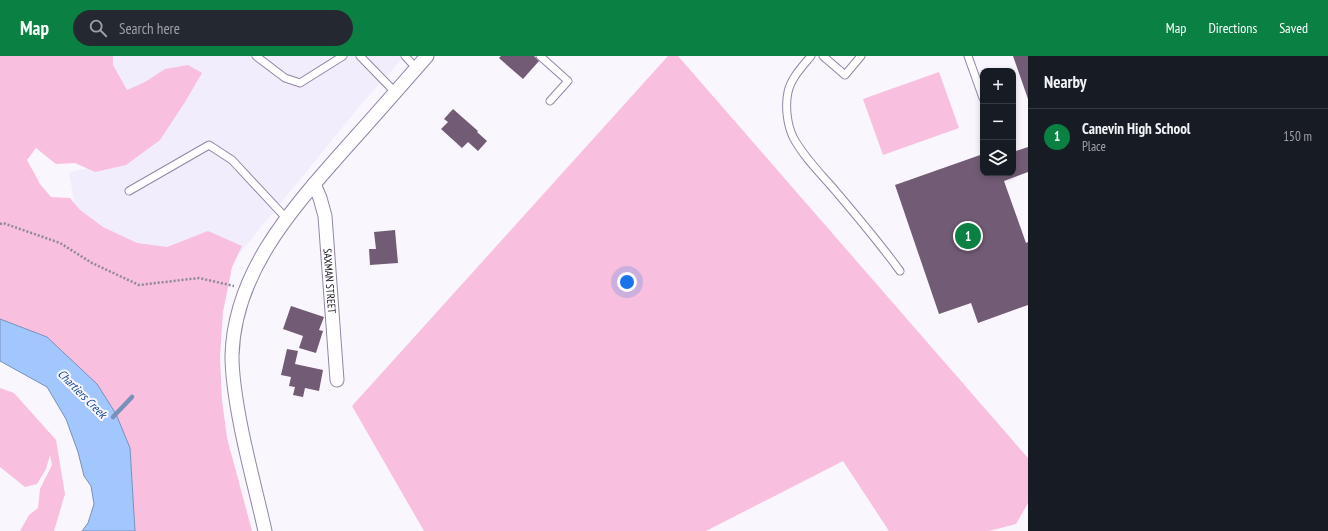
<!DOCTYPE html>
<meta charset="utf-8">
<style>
:root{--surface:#171b24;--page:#242831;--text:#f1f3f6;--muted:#9ea1a6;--line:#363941;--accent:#0b8043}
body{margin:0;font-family:"PT Sans Narrow",sans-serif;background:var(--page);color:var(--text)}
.controls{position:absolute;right:12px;top:12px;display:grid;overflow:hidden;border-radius:8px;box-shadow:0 2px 6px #0003}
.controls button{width:36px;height:36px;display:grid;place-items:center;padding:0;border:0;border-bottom:1px solid var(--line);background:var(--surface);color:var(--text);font:20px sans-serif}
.you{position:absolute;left:627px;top:226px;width:14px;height:14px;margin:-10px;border:3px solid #fff;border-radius:50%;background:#1a73e8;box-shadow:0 0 0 6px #1a73e833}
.badge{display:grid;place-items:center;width:26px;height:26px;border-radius:50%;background:var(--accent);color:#fff;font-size:13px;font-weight:700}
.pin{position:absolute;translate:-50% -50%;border:2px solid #fff;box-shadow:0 1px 4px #0006}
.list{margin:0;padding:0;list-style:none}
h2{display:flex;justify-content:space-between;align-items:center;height:52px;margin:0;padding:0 16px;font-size:17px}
h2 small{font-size:13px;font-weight:400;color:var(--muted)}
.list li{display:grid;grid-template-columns:26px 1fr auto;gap:12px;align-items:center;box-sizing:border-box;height:56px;padding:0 16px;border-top:1px solid var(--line)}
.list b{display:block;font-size:15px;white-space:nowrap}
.list p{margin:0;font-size:13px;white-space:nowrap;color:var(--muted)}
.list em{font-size:13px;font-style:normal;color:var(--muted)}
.icon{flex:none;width:22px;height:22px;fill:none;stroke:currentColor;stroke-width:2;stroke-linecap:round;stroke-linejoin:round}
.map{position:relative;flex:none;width:1028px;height:475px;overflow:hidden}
header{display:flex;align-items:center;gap:24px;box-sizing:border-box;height:56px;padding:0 20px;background:var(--accent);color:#fff}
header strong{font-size:19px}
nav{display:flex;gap:22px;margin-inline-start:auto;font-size:14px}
.search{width:280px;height:36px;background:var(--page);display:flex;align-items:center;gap:10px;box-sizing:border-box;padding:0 14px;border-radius:22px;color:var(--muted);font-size:15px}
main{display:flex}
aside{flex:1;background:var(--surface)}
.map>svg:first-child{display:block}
</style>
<header>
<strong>Map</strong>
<div class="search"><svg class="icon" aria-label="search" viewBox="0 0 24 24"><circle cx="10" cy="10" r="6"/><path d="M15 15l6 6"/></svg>Search here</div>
<nav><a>Map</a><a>Directions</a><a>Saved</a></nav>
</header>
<main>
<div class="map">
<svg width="1028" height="475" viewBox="0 0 1028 475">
<rect width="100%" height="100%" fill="#f9f6fd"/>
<polygon fill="#f2edfd" points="97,0 405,0 364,45 240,197 164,206 79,173 69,116 127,105 121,47"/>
<g fill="#f8bfde">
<polygon points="0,0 113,0 113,9 127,34 145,26 165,13 188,9 202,17 185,46 160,84 126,109 95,116 75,107 56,108 36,92 27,104 40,128 51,141 70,142 80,154 103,171 137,187 167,191 208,175 242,190 232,211 223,256 220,301 222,344 227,382 252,475 135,475 130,392 47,281 0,263"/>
<polygon points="668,0 678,0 1028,402 1028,447 1016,468 989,475 889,475 843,405 706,475 424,475 352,350"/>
<polygon points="939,16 959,72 883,99 863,43"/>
<polygon points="0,332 14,337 56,384 65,438 54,475 20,475 29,459 38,452 40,433 52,409 50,399 46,413 37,428 25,431 0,411"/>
</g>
<polygon fill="#a2c7fe" stroke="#7890ba" points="0,263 47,281 97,328 116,358 130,392 135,475 82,475 88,467 94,448 91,430 84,420 78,396 66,363 47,331 0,305"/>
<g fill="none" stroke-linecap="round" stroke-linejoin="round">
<polyline stroke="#7890ba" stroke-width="4.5" points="113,361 132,341"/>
</g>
<g fill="#725b74">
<polygon points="501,0 534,0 539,5 523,23 499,2"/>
<polygon points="1013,0 1028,0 1028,43"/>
<polygon points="453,53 478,75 477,76 487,85 478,95 468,86 462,92 441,73 448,66 444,63"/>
<polygon points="1028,91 1028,116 1004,125 1026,187 1028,186 1028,249 978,267 971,247 939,258 895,129 983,98 983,117 1013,117 1013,96"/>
<polygon points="395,174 398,207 370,209 369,193 376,193 374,176"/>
<polygon points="291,250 324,261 319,274 323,275 316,297 299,292 303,280 283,273"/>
<polygon points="287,293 298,295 295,308 323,314 319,335 305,332 303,341 293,339 295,331 289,330 291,321 281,319"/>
</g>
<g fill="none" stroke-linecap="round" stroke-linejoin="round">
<defs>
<g id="service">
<polyline points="256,0 285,22 300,27 343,0"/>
<polyline points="360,0 395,36"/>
<polyline points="405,0 416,12"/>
<polyline points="540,0 568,25 550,45"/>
<path d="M811 0C802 11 791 22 788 36 785 50 787 68 793 81 803 100 819 116 833 132 856 159 879 186 900 215"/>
<polyline points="823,0 845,19 861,0"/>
<polyline points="968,0 983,42"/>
<polyline points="129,135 209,89 232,104 286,162"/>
</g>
<g id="minor">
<path id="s1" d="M314 128 320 142 325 160 337 324"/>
<path d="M265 475C257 439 247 403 240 366 236 345 232 322 232 300 234 217 291 154 343 95 371 64 399 32 427 0"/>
</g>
</defs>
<use href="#service" stroke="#9286a5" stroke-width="9"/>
<use href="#minor" stroke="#9286a5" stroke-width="15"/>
<polyline stroke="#8d8992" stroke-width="2.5" stroke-dasharray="2 2" stroke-linecap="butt" points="0,168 3,167 60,187 92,207 139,229 199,222 234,230"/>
<use href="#service" stroke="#fff" stroke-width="7"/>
<use href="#minor" stroke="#fff" stroke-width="13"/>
</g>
<g text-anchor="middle" stroke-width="4" stroke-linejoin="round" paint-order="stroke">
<g font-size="11" fill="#15111c" stroke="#f9f6fd">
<text dy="4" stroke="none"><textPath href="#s1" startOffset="99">SAXMAN STREET</textPath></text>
</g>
<g font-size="12" font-style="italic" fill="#104795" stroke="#f9f6fd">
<text transform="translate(82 338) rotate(45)" y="4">Chartiers Creek</text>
</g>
</g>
</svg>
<div class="controls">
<button>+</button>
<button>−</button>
<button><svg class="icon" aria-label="layers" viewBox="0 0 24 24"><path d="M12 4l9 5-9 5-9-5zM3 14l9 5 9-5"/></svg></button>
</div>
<div class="you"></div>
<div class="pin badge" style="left:968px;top:180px">1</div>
</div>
<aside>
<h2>Nearby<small></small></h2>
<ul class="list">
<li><span class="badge">1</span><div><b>Canevin High School</b><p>Place</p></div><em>150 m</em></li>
</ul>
</aside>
</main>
